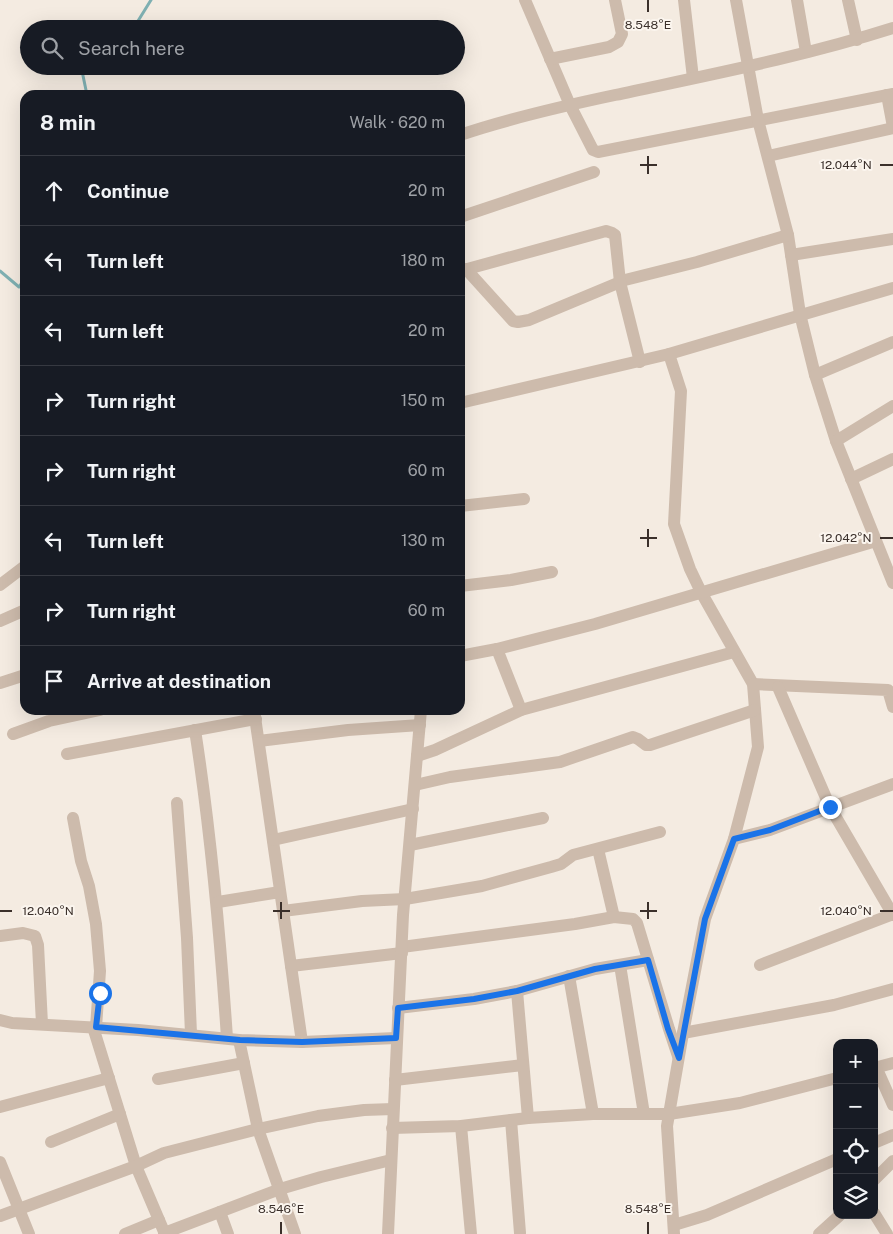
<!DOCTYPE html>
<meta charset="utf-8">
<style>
:root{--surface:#171b24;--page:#20242c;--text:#f1f3f6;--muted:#9ea1a6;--line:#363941}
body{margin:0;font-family:"Public Sans",sans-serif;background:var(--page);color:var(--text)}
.controls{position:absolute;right:15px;bottom:15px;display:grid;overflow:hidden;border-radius:10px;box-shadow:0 5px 20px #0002}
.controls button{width:45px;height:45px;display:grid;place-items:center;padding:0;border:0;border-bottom:1px solid var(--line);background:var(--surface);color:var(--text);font:25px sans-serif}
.stop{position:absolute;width:15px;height:15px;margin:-11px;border:4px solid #1a73e8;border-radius:50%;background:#fff}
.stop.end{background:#1a73e8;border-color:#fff;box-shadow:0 1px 5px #0008}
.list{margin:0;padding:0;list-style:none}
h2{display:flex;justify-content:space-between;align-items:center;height:65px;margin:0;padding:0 20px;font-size:21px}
h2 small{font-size:16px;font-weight:400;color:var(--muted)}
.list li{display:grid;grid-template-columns:32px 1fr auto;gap:15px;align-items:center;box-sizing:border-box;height:70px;padding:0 20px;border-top:1px solid var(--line)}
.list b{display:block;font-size:19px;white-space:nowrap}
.list em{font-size:16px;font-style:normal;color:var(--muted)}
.icon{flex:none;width:28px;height:28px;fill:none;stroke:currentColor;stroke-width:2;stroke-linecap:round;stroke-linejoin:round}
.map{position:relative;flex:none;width:893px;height:1234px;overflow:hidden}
.search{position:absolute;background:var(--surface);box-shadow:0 5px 20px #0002;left:20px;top:20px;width:445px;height:55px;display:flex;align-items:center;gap:12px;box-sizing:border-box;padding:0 18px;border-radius:28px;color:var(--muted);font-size:19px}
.panel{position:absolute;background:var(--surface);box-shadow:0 5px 20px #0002;left:20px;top:90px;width:445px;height:625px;border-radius:15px}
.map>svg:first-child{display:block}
</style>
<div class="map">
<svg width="893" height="1234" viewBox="0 0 893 1234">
<rect width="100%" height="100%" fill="#f4ebe1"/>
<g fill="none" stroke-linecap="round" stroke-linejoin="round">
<g stroke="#7fb0b2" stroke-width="3">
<polyline points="133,29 151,0"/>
<polyline points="81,66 87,95"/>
<polyline points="0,271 19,287 25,278"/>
</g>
<g stroke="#cdbbac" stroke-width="12">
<polyline points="525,0 570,105 593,150 598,152 893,94"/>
<polyline points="684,0 693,78"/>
<polyline points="736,0 758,120 788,235 800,314 815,375 836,441 893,583"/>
<polyline points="797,0 806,52"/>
<polyline points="848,0 857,40"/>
<polyline points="550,59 609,47 618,42 622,34 615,0"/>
<polyline points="887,95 893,127"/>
<path d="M460 135C510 118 563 106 615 95 708 75 802 57 893 28"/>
<polyline points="768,156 893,128"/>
<polyline points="460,217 594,172"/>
<polyline points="791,255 893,239"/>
<polyline points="466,269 513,321 518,322 529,320 625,280 697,262 788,235"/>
<polyline points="460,271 606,231 612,233 615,235 620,282 640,362"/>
<polyline points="669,354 681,391 674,524 690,569 701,592 753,684 758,747 734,839 705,919 683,1033 667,1126 674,1234"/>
<polyline points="815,375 893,342"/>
<polyline points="460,403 669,354 893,288"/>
<polyline points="836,441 893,406"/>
<polyline points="851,479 893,459"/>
<polyline points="460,506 524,499"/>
<polyline points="0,585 25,566"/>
<polyline points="460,586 511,580 552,572"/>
<polyline points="0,621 25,610"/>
<polyline points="497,649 521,710"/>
<polyline points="460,656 497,649 595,624 876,541"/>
<polyline points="0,683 25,675"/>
<polyline points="753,684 888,690 893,707"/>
<polyline points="778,687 830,807 893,915"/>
<polyline points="254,710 302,1042"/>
<path d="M195 730C211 833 220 934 227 1038"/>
<polyline points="13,734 49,721 100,710"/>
<polyline points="259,741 348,730 420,725"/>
<polyline points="67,754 256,719"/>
<polyline points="417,756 435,750 521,710 734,652"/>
<polyline points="415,785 450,777 560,762 633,737 638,739 646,745 650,745 755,710"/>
<polyline points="177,803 187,938 191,1034"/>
<polyline points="73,818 81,861 89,886 96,924 100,971 96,1027"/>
<polyline points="734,839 770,830 893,784"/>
<polyline points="273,840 413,809"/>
<polyline points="410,845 543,818"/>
<polyline points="598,849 614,917"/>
<polyline points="218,902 280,892"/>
<polyline points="283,911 362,901 405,899 482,886 551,867 561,864 573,855 660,832"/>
<polyline points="0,936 23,933 35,936 38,945 42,1024"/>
<polyline points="402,947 575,924 614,917 633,919 637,923 669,1029 678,1056"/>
<polyline points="620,965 644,1114"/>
<polyline points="760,965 893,914"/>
<polyline points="291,966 402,953"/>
<polyline points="569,976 593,1114"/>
<polyline points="517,991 528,1118"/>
<polyline points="398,1008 474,999 517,991 595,969 648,960"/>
<polyline points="0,1020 12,1023 138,1030 239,1040 302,1042 396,1038"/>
<polyline points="93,1027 136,1166 165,1234"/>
<polyline points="683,1033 834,1005 893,989"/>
<polyline points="239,1040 258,1129 295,1234"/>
<polyline points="876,1067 893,1105"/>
<polyline points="874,1068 893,1063"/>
<polyline points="158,1079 244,1063"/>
<polyline points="395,1080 523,1065"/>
<polyline points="0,1107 109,1078"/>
<polyline points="511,1120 520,1233"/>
<polyline points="461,1126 471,1234"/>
<polyline points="392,1128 461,1126 528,1118 593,1114 669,1114 740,1103 837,1078"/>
<polyline points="51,1142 120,1114"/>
<polyline points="874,1143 893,1135"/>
<polyline points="0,1162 29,1234"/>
<polyline points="874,1180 893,1161"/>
<polyline points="220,1212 228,1234"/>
<polyline points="874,1213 887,1234"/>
<polyline points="0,1216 136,1166 164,1153 258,1129 318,1116 364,1110 393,1109"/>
<polyline points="674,1225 707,1215 837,1159"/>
<polyline points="164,1233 280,1189 321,1177 391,1160"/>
<polyline points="125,1234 159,1220"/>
<polyline points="388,1234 403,915 421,710"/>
<polyline points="819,1234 840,1215"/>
</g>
</g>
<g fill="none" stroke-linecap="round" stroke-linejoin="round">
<polyline stroke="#1a73e8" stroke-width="6" points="100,993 96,1027 240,1040 302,1042 396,1038 398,1008 474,999 517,991 595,969 648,960 668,1029 679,1058 705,919 734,839 770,830 830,807"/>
</g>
<path fill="none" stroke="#3b302b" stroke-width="2" d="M648 0V12M648 156V174M640 165H657M880 165H893M648 529V547M640 538H657M880 538H893M281 902V919M648 902V919M0 911H12M273 911H290M640 911H657M880 911H893M281 1222V1234M648 1222V1234"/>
<g font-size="12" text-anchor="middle" fill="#3b302b" stroke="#fbf5ee" stroke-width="4" stroke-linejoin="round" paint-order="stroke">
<text x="648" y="29">8.548°E</text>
<text x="846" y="169">12.044°N</text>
<text x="846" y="542">12.042°N</text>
<text x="48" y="915">12.040°N</text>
<text x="846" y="915">12.040°N</text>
<text x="281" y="1213">8.546°E</text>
<text x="648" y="1213">8.548°E</text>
</g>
</svg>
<div class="controls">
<button>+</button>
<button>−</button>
<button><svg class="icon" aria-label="locate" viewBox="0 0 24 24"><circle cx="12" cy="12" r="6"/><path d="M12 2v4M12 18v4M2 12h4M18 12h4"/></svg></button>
<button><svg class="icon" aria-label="layers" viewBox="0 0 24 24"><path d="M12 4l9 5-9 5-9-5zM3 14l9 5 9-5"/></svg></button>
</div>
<div class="stop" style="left:100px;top:993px"></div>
<div class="stop end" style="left:830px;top:807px"></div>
<div class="search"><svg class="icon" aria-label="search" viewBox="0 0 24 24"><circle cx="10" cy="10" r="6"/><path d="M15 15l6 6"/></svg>Search here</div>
<section class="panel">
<h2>8 min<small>Walk · 620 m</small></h2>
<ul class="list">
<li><svg class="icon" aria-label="ahead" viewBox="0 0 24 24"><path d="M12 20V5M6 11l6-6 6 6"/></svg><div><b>Continue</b></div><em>20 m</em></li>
<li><svg class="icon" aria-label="left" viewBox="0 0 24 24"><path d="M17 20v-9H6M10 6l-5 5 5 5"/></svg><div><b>Turn left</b></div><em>180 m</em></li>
<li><svg class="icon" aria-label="left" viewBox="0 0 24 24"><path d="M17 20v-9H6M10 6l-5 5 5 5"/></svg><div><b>Turn left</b></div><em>20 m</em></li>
<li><svg class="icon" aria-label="right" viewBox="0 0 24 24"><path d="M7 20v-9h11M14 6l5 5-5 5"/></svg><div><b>Turn right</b></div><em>150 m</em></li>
<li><svg class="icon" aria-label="right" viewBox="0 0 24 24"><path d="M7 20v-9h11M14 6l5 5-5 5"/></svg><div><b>Turn right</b></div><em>60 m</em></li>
<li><svg class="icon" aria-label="left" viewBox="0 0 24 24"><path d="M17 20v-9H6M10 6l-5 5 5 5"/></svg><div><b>Turn left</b></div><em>130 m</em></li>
<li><svg class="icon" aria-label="right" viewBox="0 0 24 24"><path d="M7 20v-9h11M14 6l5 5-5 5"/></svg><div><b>Turn right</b></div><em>60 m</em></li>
<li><svg class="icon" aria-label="arrive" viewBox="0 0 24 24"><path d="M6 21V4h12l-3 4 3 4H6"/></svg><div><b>Arrive at destination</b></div></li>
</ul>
</section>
</div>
